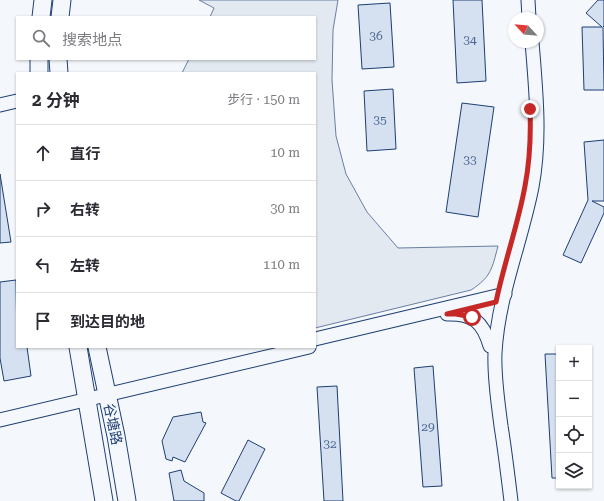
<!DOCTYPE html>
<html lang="zh">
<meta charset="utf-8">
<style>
:root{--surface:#fff;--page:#f7f7f7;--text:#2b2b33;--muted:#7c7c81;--line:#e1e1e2}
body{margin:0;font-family:"Roboto Serif","Noto Sans SC",serif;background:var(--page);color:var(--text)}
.controls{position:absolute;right:12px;bottom:12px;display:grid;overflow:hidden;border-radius:0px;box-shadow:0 1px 3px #0004}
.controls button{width:36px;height:36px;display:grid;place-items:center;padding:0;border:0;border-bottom:1px solid var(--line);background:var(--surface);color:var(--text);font:20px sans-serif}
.compass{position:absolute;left:508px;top:12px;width:36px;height:36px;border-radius:50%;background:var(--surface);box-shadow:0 1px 3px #0004;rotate:296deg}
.stop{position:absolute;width:12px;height:12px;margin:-9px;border:3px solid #c62828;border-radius:50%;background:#fff}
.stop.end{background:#c62828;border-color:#fff;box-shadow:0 1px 4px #0008}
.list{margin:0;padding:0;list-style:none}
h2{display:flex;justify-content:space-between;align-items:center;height:52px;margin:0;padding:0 16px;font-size:17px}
h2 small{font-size:13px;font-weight:400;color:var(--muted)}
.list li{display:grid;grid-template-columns:26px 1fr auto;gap:12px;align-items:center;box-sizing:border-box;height:56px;padding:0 16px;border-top:1px solid var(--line)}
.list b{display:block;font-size:15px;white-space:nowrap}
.list em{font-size:13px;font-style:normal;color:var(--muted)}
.icon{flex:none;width:22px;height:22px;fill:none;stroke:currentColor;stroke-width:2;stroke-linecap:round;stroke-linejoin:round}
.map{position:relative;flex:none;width:604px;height:501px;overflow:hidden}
.search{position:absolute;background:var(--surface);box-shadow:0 1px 3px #0004;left:16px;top:16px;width:300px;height:44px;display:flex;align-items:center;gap:10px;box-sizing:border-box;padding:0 14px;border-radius:0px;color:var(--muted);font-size:15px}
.panel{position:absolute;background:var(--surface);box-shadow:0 1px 3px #0004;left:16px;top:72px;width:300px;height:276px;border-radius:0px}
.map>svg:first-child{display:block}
</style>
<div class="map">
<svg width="604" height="501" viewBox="0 0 604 501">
<rect width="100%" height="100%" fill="#f4f7fb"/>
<path fill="#e3e9f0" stroke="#687fa3" d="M199 0H338L333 30 332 80 336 136 346 174 367 212 398 248 498 246C492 269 491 277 471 290L315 328V73H182L189 59H315V17H210L214 8Z"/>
<g fill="#d5e0f0" stroke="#1d3f73">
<polygon points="453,0 482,0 486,81 457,83"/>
<polygon points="598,0 604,0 604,26 603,27 604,90 584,90 582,27 602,27 586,13"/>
<polygon points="390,3 394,67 362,69 358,5"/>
<polygon points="393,89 396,149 367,151 364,91"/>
<polygon points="462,103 494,107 478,217 446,212"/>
<polygon points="604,140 604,201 592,201 604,207 604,213 581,263 563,255 588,200 584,142"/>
<polygon points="0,174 11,242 0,243"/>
<polygon points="16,280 17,347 27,347 31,376 4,381 0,358 0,282"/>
<polygon points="545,354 559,354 559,478 552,478"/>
<polygon points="433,366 442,486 423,487 414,368"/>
<polygon points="337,386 343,501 324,501 317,387"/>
<polygon points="201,412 203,422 206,423 185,462 173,457 172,461 166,459 162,441 173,417"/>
<polygon points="248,440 265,449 239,501 236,501 221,493"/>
<polygon points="181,470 184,481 204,493 204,501 174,501 169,473"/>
</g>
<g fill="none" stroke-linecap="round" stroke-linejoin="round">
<defs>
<g id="minor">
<polyline points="528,0 529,18"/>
<polyline points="0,105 17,101"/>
<path d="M447 314C473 313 483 322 490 346"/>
<polyline points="315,339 505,294"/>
<polyline points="0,420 309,347"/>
<path d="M511 501C508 476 505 451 501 426 498 402 494 378 495 353 498 296 521 243 532 187 541 139 536 91 532 42"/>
</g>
<g id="major">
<polyline points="41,17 43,0"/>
<polyline points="60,17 62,0"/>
<polyline points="39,59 39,73"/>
<polyline points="58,59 59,73"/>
<polyline points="78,347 104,501"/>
<polyline points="97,347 116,436 127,501"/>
</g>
</defs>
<use href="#minor" stroke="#1d3f73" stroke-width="15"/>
<use href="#major" stroke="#1d3f73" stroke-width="19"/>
<use href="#minor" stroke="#f4f7fb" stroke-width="13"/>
<use href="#major" stroke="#f4f7fb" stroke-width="17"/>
</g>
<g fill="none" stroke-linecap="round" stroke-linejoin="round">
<path stroke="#c62828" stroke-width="5" d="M472 317 456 314H447L496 302C504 263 518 225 525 186 530 160 531 135 530 109"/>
</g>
<g text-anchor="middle" stroke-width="3" stroke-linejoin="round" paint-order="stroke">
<g font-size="12" fill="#4b6792">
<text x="376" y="40">36</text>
<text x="470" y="44">34</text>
<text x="380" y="124">35</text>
<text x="470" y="164">33</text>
<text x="428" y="431">29</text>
<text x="330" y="448">32</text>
</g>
<g font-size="14" fill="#1d3f73" stroke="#f4f7fb">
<text transform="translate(113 424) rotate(78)" y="5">谷塘路</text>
</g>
</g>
</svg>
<div class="controls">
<button>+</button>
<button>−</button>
<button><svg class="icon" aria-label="locate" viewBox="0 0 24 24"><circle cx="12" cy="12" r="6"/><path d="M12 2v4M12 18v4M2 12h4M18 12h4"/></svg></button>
<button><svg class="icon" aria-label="layers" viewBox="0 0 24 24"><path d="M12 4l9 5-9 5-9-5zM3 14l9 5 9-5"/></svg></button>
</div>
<svg class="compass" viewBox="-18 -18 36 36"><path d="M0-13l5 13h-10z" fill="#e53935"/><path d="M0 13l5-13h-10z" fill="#7c7c81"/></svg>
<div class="stop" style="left:472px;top:317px"></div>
<div class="stop end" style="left:530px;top:109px"></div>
<div class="search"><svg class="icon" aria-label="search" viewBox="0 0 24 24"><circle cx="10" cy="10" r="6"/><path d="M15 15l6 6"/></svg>搜索地点</div>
<section class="panel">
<h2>2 分钟<small>步行 · 150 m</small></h2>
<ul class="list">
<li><svg class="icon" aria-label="ahead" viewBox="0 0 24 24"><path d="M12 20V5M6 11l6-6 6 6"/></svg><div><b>直行</b></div><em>10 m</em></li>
<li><svg class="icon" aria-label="right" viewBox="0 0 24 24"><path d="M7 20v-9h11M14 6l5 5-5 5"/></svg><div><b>右转</b></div><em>30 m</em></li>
<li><svg class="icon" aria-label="left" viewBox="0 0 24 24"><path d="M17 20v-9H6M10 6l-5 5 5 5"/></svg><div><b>左转</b></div><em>110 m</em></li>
<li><svg class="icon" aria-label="arrive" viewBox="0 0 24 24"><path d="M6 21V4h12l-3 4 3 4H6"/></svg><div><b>到达目的地</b></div></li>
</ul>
</section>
</div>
